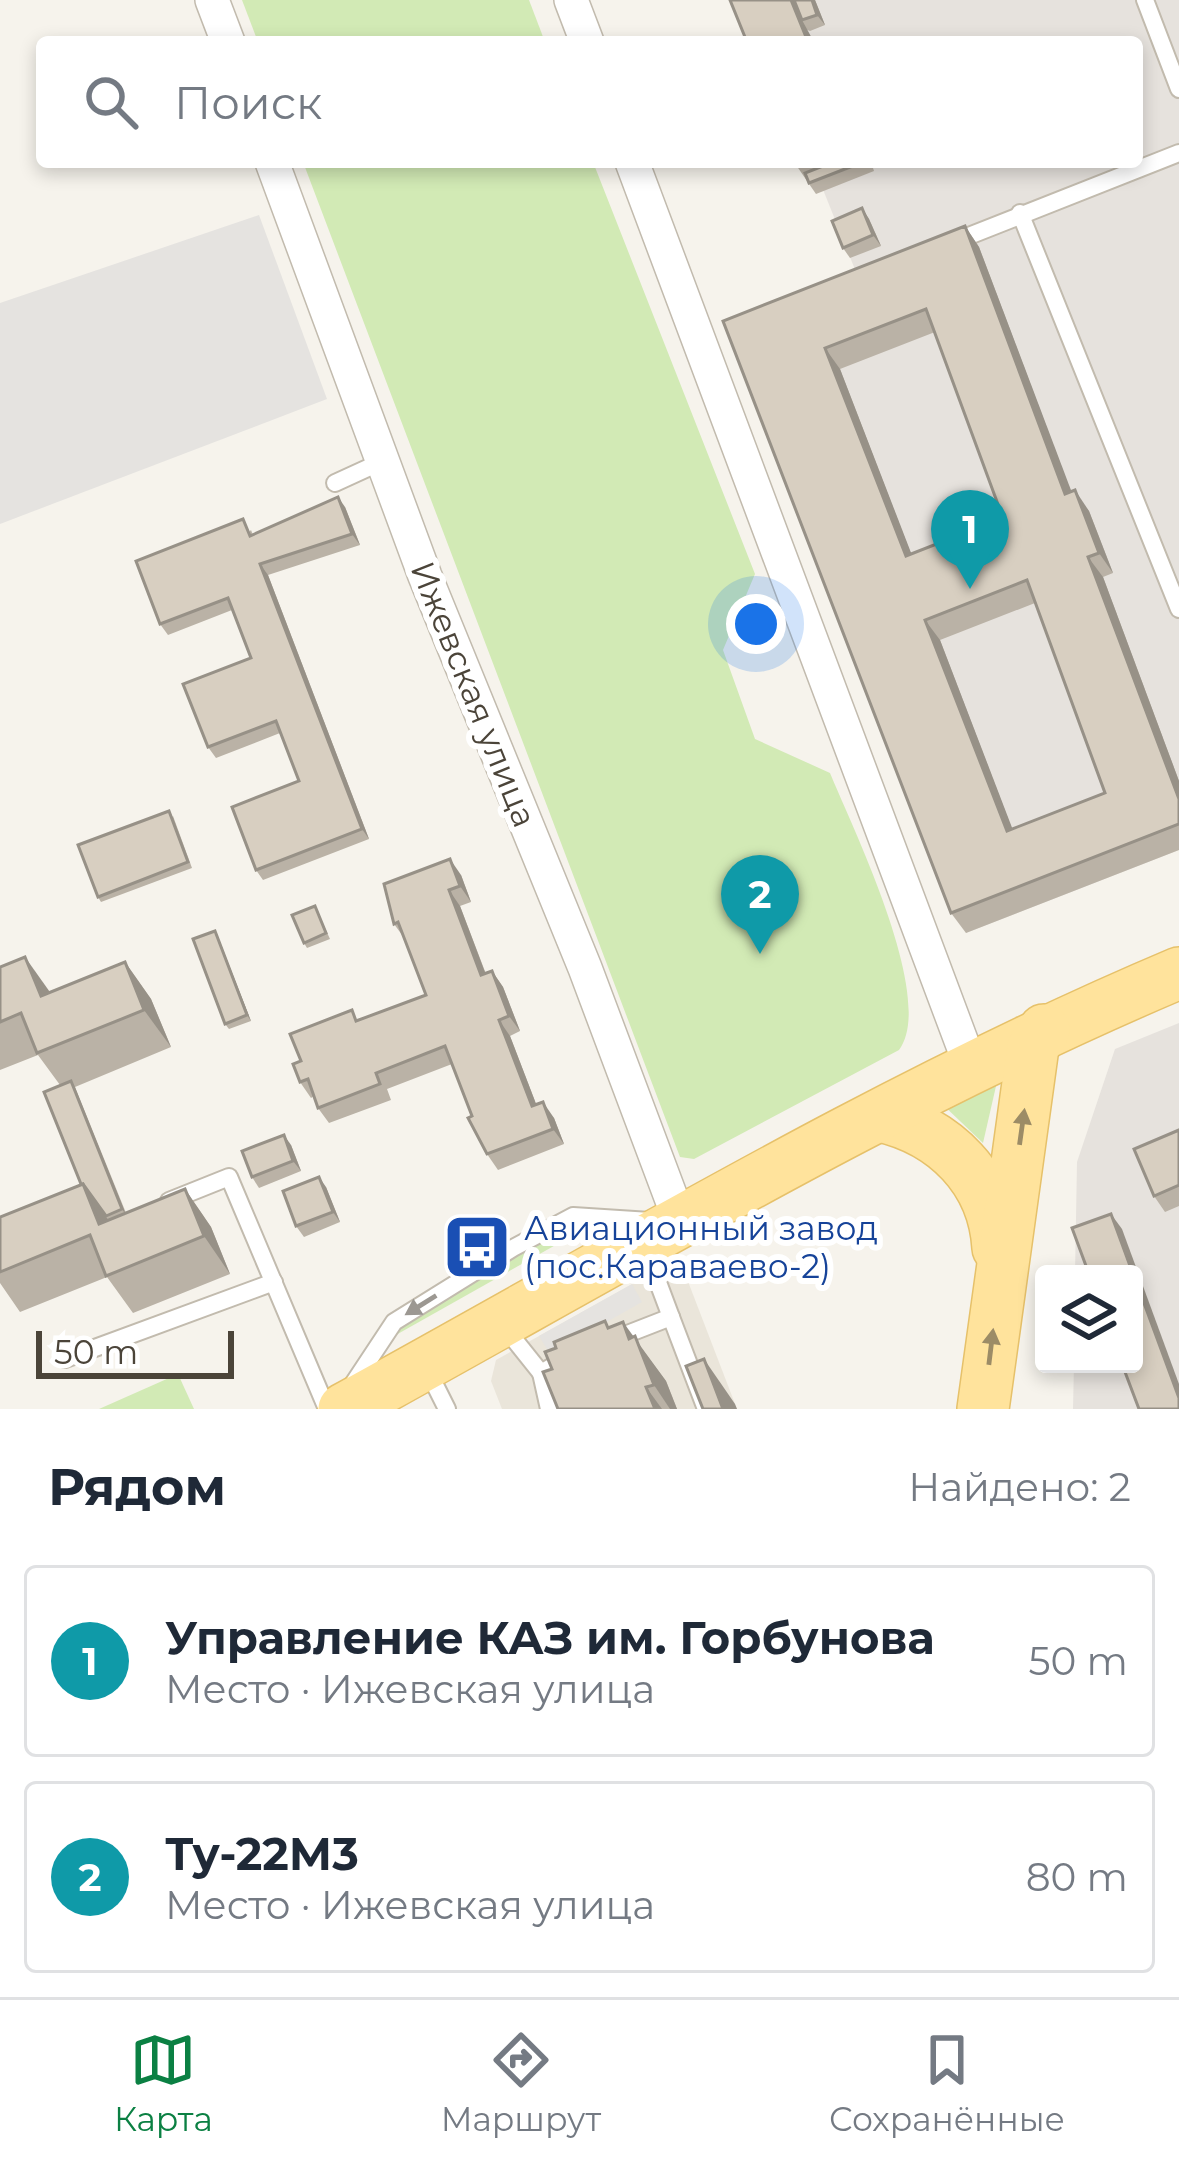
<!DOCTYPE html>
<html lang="ru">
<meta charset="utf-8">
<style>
:root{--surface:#fff;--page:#f2f2f3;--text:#1f2937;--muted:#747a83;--line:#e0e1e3;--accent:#0b8043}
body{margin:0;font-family:Montserrat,sans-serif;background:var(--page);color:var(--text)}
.controls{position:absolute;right:36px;bottom:36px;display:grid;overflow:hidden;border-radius:12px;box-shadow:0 6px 18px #0003}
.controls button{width:108px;height:108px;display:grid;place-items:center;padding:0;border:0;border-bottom:3px solid var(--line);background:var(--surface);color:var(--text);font:60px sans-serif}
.scale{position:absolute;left:36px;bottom:30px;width:198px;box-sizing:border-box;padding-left:12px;border:6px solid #4b4439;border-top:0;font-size:33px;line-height:42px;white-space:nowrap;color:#4b4439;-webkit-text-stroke:9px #fff;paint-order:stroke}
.you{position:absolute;left:756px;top:624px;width:42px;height:42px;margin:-30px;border:9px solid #fff;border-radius:50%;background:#1a73e8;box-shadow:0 0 0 18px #1a73e833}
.badge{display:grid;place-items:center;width:78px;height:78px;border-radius:50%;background:var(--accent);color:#fff;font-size:39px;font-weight:700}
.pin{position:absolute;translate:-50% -99px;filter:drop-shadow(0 3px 6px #0008)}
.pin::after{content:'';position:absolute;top:63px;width:42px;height:36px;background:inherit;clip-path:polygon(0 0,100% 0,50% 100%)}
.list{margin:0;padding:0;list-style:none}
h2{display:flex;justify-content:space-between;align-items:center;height:156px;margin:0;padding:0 48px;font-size:51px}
h2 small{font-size:39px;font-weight:400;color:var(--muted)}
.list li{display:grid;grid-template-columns:78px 1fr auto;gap:36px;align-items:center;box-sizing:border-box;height:192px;margin:0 24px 24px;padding:0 24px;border:3px solid var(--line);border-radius:12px}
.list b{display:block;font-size:45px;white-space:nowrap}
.list p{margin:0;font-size:39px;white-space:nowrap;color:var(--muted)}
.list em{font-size:39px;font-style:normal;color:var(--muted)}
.icon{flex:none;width:66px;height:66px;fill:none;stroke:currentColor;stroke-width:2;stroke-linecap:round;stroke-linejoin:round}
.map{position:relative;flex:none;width:1179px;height:1409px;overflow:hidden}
.search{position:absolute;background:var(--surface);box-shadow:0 6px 18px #0003;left:36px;right:36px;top:36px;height:132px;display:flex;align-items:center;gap:30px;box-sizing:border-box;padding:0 42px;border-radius:12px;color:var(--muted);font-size:45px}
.sheet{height:588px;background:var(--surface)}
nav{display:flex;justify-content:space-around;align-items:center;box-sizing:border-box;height:168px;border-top:3px solid var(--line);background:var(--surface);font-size:33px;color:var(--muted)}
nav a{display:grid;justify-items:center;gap:6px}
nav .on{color:var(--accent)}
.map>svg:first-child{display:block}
</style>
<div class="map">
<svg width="1179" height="1409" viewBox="0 0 1179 1409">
<rect width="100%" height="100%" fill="#f6f3ec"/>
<polygon fill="#eae5da" points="679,1258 737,1409 502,1409 491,1381 496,1360"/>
<g fill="#e6e2dd">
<polygon points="747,0 1179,0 1179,850 966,933 738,342 860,282 812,162 1137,162 1137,42 764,42"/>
<polygon points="1179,1023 1179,1409 1073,1409 1074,1364 1134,1364 1134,1274 1075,1274 1077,1162 1115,1049"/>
</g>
<g fill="#d2eab5">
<polygon points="242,0 529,0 545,42 258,42"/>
<path d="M303 162H593L755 574 723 650 755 739 830 773C853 829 937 999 899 1050L694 1159 680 1157Z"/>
<polygon points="999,1073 983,1143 939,1101"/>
<polygon points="576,1221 593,1224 387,1340 396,1325"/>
<polygon points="178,1374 194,1409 99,1409"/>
</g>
<g fill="#e5e3e0">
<polygon points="259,215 327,399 0,524 0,303"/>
<polygon points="632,1284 642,1302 550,1354 539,1336"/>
</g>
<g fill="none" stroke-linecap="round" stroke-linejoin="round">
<defs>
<g id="service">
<polyline points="1145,0 1179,89"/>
<polyline points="1020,213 1179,609"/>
<polyline points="951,243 1179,153"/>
<polyline points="335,483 383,461"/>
<polyline points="169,1201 229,1177 327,1409"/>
<polyline points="644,1245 671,1317"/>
<polyline points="505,1328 541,1373"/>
<polyline points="612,1340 671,1317 706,1409"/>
<polyline points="65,1359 274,1282"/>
<polyline points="426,1367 447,1409"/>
<polyline points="351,1387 394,1322 513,1248 573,1216 650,1221"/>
<polyline points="549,1409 541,1373 571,1355"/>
</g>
<g id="minor">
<polyline points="212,0 228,42"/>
<polyline points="571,0 587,42"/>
<polyline points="272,162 425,576 585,968 681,1224"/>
<polyline points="632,162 971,1067"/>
</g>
<g id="primary">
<path d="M880 1116C945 1131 994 1179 998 1248"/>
<path d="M344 1409C619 1258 890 1095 1179 973"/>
<polyline points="983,1409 1033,1047 1044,1030"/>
</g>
</defs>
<use href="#service" stroke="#c2bbae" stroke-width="20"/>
<use href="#minor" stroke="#c2bbae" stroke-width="36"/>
<use href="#primary" stroke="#e6c16a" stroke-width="54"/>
<use href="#service" stroke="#fff" stroke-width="16"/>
<use href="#minor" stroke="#fff" stroke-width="33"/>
<use href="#primary" stroke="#ffe39c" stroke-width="51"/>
</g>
<g fill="#bab2a6" fill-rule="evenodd">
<polygon points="730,0 815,0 825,25 810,31"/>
<polygon points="794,162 871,162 874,171 816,194"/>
<polygon points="862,208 869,219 881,246 850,258 843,248"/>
<path d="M965 226 979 247 1071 492 1089 511 1113 573 1103 577 1179 781V850L966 933 951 913 723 321ZM935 332 1003 518 911 554 840 369ZM1035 603 1105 793 1012 829 940 640Z"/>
<polygon points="345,507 360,545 268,575 369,839 263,880 256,870 299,781 280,733 216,758 208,747 251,658 232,610 168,635 160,624 251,530 253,535"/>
<polygon points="173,816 192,868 101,902 98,897"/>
<polygon points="461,875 471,902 460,906 486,974 492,971 503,987 520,1031 510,1036 536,1104 554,1118 564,1144 498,1170 487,1154 452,1064 387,1089 391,1100 329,1123 318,1108 314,1096 311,1098 300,1082 301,1061 359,1020 426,995 405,939 394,924"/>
<polygon points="315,906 330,939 307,948 304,943"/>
<polygon points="215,931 251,1021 229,1029 225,1024"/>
<polygon points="125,962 151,999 171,1047 75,1087 126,1213 185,1189 211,1227 230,1274 133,1313 107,1277 20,1312 0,1283 0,1217 81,1184 60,1085 38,1055 0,1070 0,967 50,992"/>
<polygon points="1179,1130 1179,1206 1165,1212 1154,1196"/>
<polygon points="291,1145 301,1171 259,1188 252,1177"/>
<polygon points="326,1187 340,1222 304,1237 296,1226"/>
<polygon points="609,1327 633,1337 666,1381 677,1409 558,1409 552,1369"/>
</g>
<g fill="#979187">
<polygon points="791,0 798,0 802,20 814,42 808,42"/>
<polygon points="812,0 815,0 825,25 817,15"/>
<polygon points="862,208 869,219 881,246 873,235"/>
<polygon points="965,226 979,247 1080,514 1065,494"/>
<polygon points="825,348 840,369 920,576 906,556"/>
<polygon points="1075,490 1089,511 1113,573 1099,553"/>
<polygon points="338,497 345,507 360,545 352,534"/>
<polygon points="1088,557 1103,577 1179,781 1179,799"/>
<polygon points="260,564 268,575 369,839 362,829"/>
<polygon points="925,620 940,640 1021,851 1007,831"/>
<polygon points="450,859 461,875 471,902 460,886"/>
<polygon points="449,890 460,906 492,991 481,975"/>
<polygon points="215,931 218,937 251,1021 247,1015"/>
<polygon points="25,957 52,995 41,996"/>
<polygon points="125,962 151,999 171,1047 144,1010"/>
<polygon points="492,971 503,987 520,1031 509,1016"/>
<polygon points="499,1020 510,1036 543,1122 532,1106"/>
<polygon points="71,1081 74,1086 126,1215 122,1209"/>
<polygon points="543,1102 554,1118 564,1144 553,1129"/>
<polygon points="284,1135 291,1145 301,1171 293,1161"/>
<polygon points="319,1177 326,1187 340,1222 333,1212"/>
<polygon points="83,1184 109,1221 99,1224"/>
<polygon points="185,1189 211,1227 230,1274 204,1236"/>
<polygon points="1111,1214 1122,1229 1179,1384 1179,1398"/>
<polygon points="623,1322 666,1381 677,1409 670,1409 654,1385 629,1339"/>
<polygon points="704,1359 735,1404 737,1409 723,1409"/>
<polygon points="646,1387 662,1409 655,1409"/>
</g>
<g fill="#d8cfc1" stroke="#979187" stroke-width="3" fill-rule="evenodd">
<polygon points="730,0 791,0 808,42 747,42"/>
<polygon points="794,0 812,0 817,15 802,20"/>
<polygon points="833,162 863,162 809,183 805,173"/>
<polygon points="862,208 873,235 843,248 832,221"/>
<path d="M965 226 1065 494 1075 490 1099 553 1088 557 1179 799V824L951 913 723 321ZM926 309 1003 518 906 556 825 348ZM1027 580 1105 793 1007 831 925 620Z"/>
<polygon points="338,497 352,534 260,564 362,829 256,870 232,807 299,781 276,721 208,747 183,684 251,658 228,598 160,624 136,561 243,519 250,536"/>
<polygon points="169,811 188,862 98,897 78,845"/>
<polygon points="450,859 460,886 449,890 481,975 492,971 509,1016 499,1020 532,1106 543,1102 553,1129 487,1154 468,1118 472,1116 445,1046 376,1073 380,1084 318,1108 308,1079 300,1082 293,1064 301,1061 290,1034 352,1010 356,1021 426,995 398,922 394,924 384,884"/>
<polygon points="315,906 326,933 304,943 292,915"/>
<polygon points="215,931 247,1015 225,1024 193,939"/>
<polygon points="25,957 41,996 125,962 144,1010 37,1053 21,1013 0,1022 0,967"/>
<polygon points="71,1081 122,1209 106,1216 83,1184 81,1184 44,1092"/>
<polygon points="1179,1130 1179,1185 1154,1196 1134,1149"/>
<polygon points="284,1135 293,1161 252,1177 242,1151"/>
<polygon points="319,1177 333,1212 296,1226 283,1191"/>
<polygon points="83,1184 99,1224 185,1189 204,1236 106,1276 90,1235 0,1272 0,1217"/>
<polygon points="1111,1214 1133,1274 1089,1274 1072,1228"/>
<polygon points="1134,1276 1179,1398 1179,1409 1139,1409 1122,1364 1134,1364"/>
<polygon points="605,1321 608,1328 623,1322 629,1339 635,1336 654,1385 646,1387 655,1409 558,1409 543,1372 552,1369 545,1352 556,1348 554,1342"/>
<polygon points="704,1359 723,1409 703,1409 686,1366"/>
</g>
<defs><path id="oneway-solid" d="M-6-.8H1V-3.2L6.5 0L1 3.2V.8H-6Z" transform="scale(3)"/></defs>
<g fill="#9c8c66">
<use href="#oneway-solid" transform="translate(1022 1127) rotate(-82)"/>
<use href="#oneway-solid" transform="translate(991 1347) rotate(-83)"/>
</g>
<use fill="#9c9892" href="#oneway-solid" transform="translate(421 1305) rotate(148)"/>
<defs>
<symbol id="bus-square" viewBox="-11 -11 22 22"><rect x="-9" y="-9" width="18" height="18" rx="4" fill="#1a4fb4" stroke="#fff"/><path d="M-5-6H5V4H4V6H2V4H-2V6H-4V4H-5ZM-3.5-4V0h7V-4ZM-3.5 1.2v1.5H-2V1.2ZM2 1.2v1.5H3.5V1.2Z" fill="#fff"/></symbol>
</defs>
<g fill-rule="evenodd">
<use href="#bus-square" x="439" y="1209" width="76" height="76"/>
</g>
<g text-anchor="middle" stroke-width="12" stroke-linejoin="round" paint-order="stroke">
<g font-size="33" fill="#4b4439" stroke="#fff">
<text transform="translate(474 694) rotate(68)" y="12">Ижевская улица</text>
</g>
<g font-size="33" fill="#164399" stroke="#fff" text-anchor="start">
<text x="524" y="1240">Авиационный завод<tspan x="524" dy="38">(пос.Караваево-2)</tspan></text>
</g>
</g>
</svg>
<div class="controls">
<button><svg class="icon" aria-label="layers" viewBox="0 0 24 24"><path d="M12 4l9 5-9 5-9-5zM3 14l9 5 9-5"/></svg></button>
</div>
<div class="scale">50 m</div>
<div class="you"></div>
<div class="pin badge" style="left:970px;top:589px;background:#0f9aa8">1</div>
<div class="pin badge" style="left:760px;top:954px;background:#0f9aa8">2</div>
<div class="search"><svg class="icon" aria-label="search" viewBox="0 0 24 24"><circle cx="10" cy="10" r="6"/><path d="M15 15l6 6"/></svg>Поиск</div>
</div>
<section class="sheet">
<h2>Рядом<small>Найдено: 2</small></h2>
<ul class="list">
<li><span class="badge" style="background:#0f9aa8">1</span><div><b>Управление КАЗ им. Горбунова</b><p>Место · Ижевская улица</p></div><em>50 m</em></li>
<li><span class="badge" style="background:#0f9aa8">2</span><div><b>Ту-22М3</b><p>Место · Ижевская улица</p></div><em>80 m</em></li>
</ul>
</section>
<nav>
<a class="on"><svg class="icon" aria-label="map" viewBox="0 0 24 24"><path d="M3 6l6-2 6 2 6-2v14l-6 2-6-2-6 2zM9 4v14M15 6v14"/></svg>Карта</a>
<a><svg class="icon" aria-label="directions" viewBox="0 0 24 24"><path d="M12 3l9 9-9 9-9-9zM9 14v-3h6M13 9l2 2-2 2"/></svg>Маршрут</a>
<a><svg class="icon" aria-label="saved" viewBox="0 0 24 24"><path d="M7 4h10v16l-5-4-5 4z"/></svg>Сохранённые</a>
</nav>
